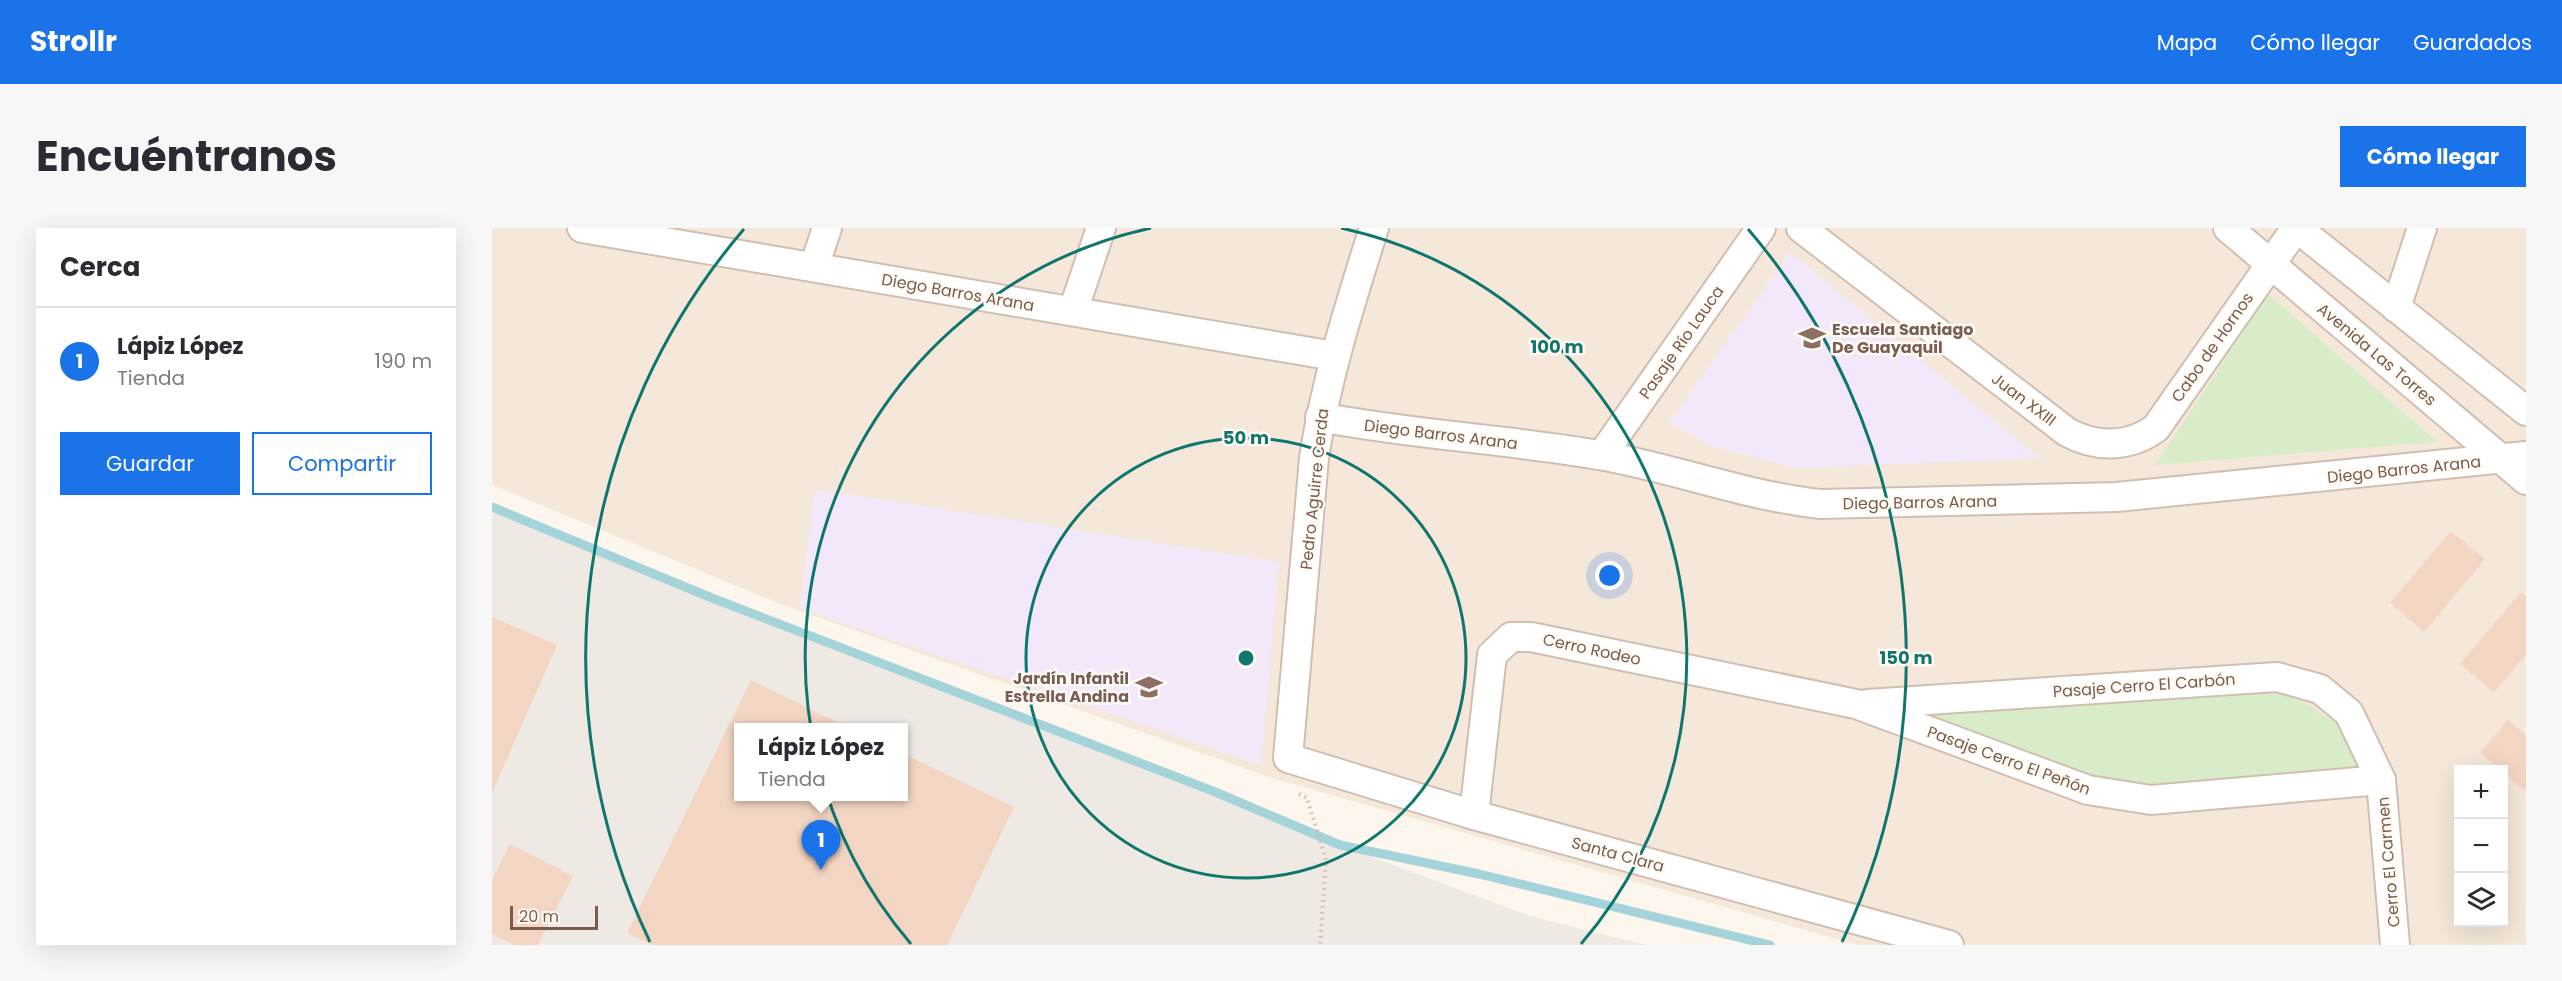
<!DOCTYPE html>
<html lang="es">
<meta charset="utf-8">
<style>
:root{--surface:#fff;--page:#f7f7f7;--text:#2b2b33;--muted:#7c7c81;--line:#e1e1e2;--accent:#1a73e8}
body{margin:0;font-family:Poppins,sans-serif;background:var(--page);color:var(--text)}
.controls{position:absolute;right:18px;bottom:18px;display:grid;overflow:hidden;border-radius:0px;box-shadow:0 6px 24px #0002}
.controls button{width:54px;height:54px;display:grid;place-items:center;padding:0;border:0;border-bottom:2px solid var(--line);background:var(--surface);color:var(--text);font:30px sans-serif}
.scale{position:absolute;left:18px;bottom:15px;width:88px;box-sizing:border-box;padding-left:6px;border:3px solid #7a5c4d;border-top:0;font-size:16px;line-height:21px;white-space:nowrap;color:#7a5c4d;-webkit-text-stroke:4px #fffaf3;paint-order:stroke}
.you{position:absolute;left:1118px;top:348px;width:21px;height:21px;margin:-15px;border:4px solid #fff;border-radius:50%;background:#1a73e8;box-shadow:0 0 0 9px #1a73e833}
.badge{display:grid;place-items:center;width:39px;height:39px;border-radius:50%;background:var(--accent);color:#fff;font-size:20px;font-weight:700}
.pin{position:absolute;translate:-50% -50px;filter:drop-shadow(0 2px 3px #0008)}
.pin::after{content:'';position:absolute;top:32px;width:21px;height:18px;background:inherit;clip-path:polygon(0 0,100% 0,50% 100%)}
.popup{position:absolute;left:242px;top:495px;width:174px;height:78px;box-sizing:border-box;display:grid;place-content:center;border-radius:0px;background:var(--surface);filter:drop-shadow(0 2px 4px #0005);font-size:20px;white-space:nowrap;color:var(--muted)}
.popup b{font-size:22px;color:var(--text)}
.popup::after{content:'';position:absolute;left:50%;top:100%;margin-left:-12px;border:12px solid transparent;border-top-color:var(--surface)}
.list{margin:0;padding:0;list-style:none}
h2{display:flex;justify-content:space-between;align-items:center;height:78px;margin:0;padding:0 24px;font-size:26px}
h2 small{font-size:20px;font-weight:400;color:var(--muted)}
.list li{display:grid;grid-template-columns:39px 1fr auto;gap:18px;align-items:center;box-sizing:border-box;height:108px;padding:0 24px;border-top:2px solid var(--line)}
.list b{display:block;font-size:22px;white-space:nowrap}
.list p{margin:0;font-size:20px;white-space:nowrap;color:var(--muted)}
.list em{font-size:20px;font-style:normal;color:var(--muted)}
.actions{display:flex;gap:12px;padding:18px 24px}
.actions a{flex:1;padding:14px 0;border:2px solid var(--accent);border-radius:0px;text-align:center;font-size:21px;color:var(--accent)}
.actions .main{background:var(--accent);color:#fff}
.icon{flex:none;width:33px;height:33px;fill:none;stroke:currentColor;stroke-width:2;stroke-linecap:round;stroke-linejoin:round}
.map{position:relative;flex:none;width:2034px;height:717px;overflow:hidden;border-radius:0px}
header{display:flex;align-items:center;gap:36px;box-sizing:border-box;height:84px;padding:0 30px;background:var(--accent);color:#fff}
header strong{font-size:28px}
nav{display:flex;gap:33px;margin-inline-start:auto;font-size:21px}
.intro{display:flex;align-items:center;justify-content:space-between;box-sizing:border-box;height:144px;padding:0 36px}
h1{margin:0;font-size:42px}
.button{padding:15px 27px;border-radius:0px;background:var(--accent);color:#fff;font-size:21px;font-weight:700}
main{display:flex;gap:36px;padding:0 36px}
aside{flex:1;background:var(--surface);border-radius:0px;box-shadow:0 6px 24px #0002}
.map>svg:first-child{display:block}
</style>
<header>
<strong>Strollr</strong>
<nav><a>Mapa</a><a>Cómo llegar</a><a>Guardados</a></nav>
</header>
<div class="intro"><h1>Encuéntranos</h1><a class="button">Cómo llegar</a></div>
<main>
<aside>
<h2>Cerca<small></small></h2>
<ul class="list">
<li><span class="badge">1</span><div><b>Lápiz López</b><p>Tienda</p></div><em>190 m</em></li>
</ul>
<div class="actions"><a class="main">Guardar</a><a>Compartir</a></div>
</aside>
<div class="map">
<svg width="2034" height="717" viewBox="0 0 2034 717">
<rect width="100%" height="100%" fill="#fdf6ec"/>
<path fill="#f5e8da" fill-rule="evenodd" d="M0 0H2034V717H1366L783 551 291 377 0 257ZM1966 542H2012V694H1966Z"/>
<path fill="#efe9e4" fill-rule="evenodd" d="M0 278 848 617 1038 688 1154 717H0ZM246 500H412V568H246Z"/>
<g fill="#f3e8fa">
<polygon points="1298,24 1548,230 1302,240 1220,218 1177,195"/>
<polygon points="323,261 787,334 769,537 307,380"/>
</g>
<g fill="#d8ecc9">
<polygon points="1776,66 1945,214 1663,237"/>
<polygon points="1790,460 1850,499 1869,547 1656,564 1597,556 1402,485"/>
</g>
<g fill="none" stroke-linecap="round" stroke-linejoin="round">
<polyline stroke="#a5d3da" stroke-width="9" points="0,279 220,370 721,563 848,617 987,646 1278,717"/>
</g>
<g fill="#f3d5c3">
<polygon points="1959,303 1993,331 1932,404 1898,375"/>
<polygon points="2029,364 2034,368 2034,427 2002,464 1968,436"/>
<polygon points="0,389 65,417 0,565"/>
<polygon points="259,452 357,500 246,500 246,568 412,568 412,526 522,579 455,717 160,717 135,705"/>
<polygon points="2016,492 2034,507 2034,563 1988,525"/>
<polygon points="18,616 81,648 46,717 22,717 0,706 0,652"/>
</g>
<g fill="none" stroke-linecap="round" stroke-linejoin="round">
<defs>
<g id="street">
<polyline points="90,0 842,128"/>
<path d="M882 0C858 76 834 151 822 230L796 530 982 587 1457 717"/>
<path d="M1309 0 1575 204C1604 220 1637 220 1664 200L1804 0"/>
<polyline points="1736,0 2034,252"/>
<polyline points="1805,0 2034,183"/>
<polyline points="322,39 335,0"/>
<polyline points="1904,80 1930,0"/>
<polyline points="581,83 609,0"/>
<path d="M828 189C921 207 1014 211 1107 227 1182 240 1253 268 1329 276L1625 269 2034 228"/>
<polyline points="1110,227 1269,0"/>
<polyline points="1375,476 1785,449 1828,461 1857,485 1889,552 1903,717"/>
<polyline points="982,587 1000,427 1019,409 1039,409 1364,476 1596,562 1659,572 1889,552"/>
</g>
</defs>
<use href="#street" stroke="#d1beb0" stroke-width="32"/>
<polyline stroke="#d9b8a5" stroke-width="4" stroke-dasharray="1.5 4.5" stroke-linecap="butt" points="807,566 815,570 834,632 828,717"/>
<use href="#street" stroke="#fff" stroke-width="28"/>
</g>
<g fill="none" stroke="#0f766e" stroke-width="3">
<circle cx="754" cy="430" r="220"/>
<path d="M419 716A440 440 0 0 1 659 0M849 0A440 440 0 0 1 1089 716"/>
<path d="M158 714A660 660 0 0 1 252 1M1256 1A660 660 0 0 1 1350 714"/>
</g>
<defs>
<symbol id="school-bare" viewBox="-9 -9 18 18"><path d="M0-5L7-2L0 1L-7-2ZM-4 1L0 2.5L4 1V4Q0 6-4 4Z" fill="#8d6e63" stroke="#fffaf3" stroke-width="2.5" paint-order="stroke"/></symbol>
</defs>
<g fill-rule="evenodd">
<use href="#school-bare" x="1301" y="91" width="38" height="38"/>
<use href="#school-bare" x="638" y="440" width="38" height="38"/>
</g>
<g text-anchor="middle" stroke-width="5" stroke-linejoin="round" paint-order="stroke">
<g font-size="16" fill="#7a5c4d" stroke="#fffaf3">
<text transform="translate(466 64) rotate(10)" y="6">Diego Barros Arana</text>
<text transform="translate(1189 114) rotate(-55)" y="6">Pasaje Río Lauca</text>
<text transform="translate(1720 119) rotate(-55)" y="6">Cabo de Hornos</text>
<text transform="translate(1885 126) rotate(40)" y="6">Avenida Las Torres</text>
<text transform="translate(1532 171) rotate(37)" y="6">Juan XXIII</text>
<text transform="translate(949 206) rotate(7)" y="6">Diego Barros Arana</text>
<text transform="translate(1912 241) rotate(-6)" y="6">Diego Barros Arana</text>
<text transform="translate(822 261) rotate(-84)" y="6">Pedro Aguirre Cerda</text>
<text transform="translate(1428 274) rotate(-1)" y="6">Diego Barros Arana</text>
<text transform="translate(1100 421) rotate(12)" y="6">Cerro Rodeo</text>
<text transform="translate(1652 457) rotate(-4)" y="6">Pasaje Cerro El Carbón</text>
<text transform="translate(1517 532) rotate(20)" y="6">Pasaje Cerro El Peñón</text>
<text transform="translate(1126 626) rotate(15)" y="6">Santa Clara</text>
<text transform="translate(1896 634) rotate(-95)" y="6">Cerro El Carmen</text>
</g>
<g font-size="16" font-weight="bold" fill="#785e54" stroke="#fffaf3" text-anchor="start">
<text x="1340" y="107">Escuela Santiago<tspan x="1340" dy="18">De Guayaquil</tspan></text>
<text x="637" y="456" text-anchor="end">Jardín Infantil<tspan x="637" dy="18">Estrella Andina</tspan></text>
</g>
</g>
<circle cx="754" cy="430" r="9" fill="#0f766e" stroke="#fffaf3" stroke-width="3"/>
<g font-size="18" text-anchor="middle" font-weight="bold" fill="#0f766e" stroke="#fffaf3" stroke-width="5" stroke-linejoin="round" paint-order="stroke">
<text x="1065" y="125">100 m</text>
<text x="754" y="216">50 m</text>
<text x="1414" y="436">150 m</text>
</g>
</svg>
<div class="controls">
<button>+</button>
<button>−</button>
<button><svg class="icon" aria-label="layers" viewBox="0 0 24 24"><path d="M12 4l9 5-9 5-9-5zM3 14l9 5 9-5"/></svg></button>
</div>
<div class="scale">20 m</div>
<div class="you"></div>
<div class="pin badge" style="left:329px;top:642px">1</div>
<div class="popup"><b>Lápiz López</b>Tienda</div>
</div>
</main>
